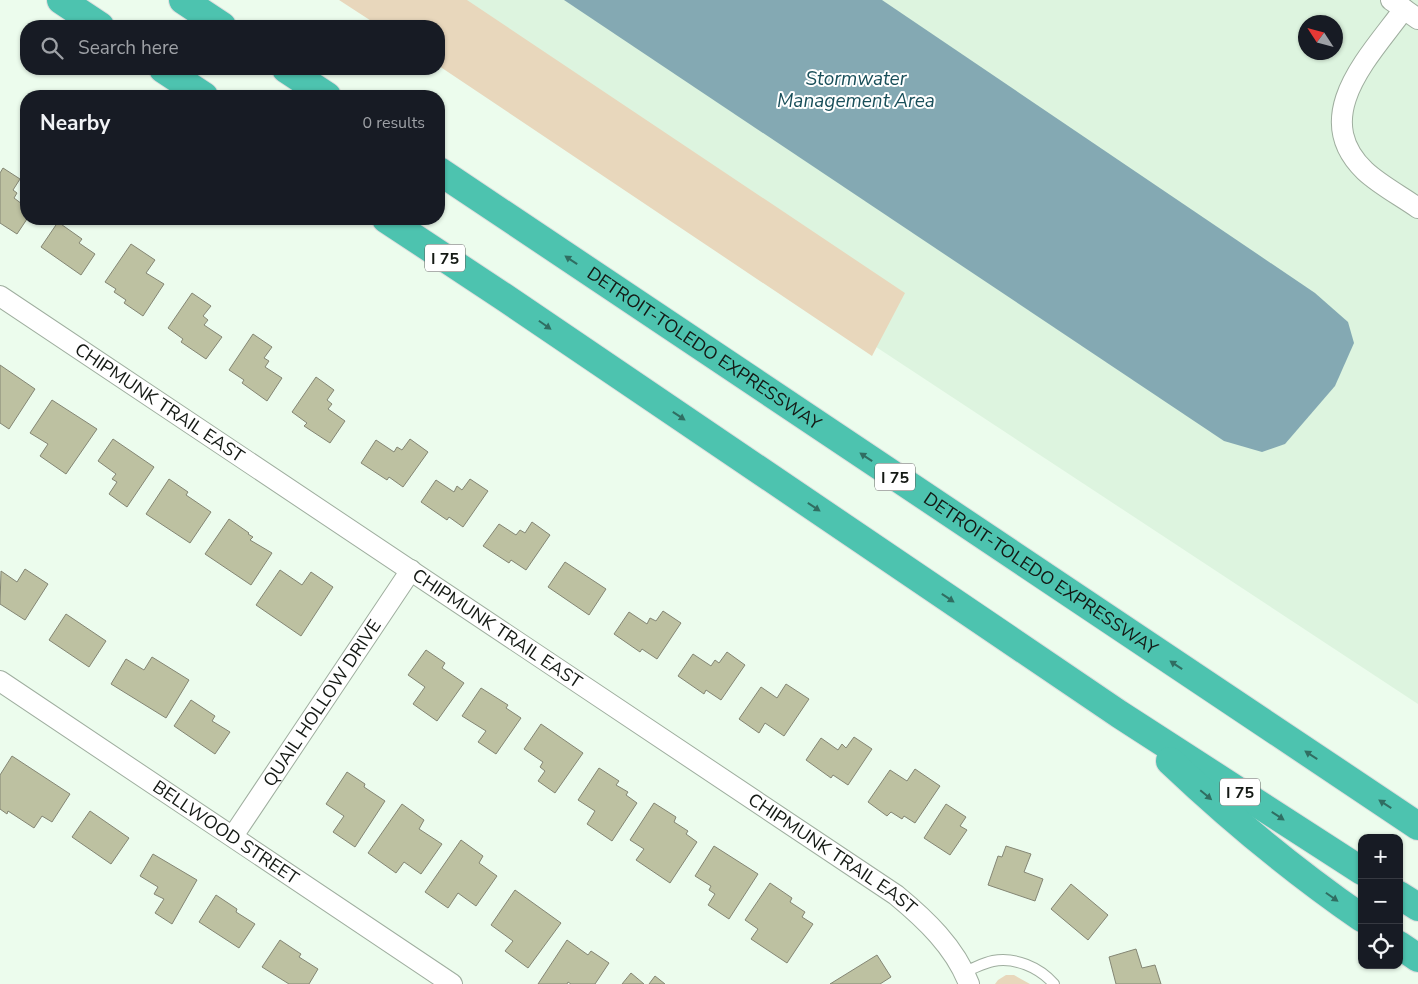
<!DOCTYPE html>
<meta charset="utf-8">
<style>
:root{--surface:#171b24;--page:#20242c;--text:#f1f3f6;--muted:#9ea1a6;--line:#363941}
body{margin:0;font-family:"Nunito Sans",sans-serif;background:var(--page);color:var(--text)}
.controls{position:absolute;right:15px;bottom:15px;display:grid;overflow:hidden;border-radius:10px;box-shadow:0 1px 4px #0004}
.controls button{width:45px;height:45px;display:grid;place-items:center;padding:0;border:0;border-bottom:1px solid var(--line);background:var(--surface);color:var(--text);font:25px sans-serif}
.compass{position:absolute;left:1298px;top:15px;width:45px;height:45px;border-radius:50%;background:var(--surface);box-shadow:0 1px 4px #0004;rotate:306deg}
.list{margin:0;padding:0;list-style:none}
h2{display:flex;justify-content:space-between;align-items:center;height:65px;margin:0;padding:0 20px;font-size:21px}
h2 small{font-size:16px;font-weight:400;color:var(--muted)}
.icon{flex:none;width:28px;height:28px;fill:none;stroke:currentColor;stroke-width:2;stroke-linecap:round;stroke-linejoin:round}
.map{position:relative;flex:none;width:1418px;height:984px;overflow:hidden}
.search{position:absolute;background:var(--surface);box-shadow:0 1px 4px #0004;left:20px;top:20px;width:425px;height:55px;display:flex;align-items:center;gap:12px;box-sizing:border-box;padding:0 18px;border-radius:20px;color:var(--muted);font-size:19px}
.panel{position:absolute;background:var(--surface);box-shadow:0 1px 4px #0004;left:20px;top:90px;width:425px;height:135px;border-radius:20px}
.map>svg:first-child{display:block}
</style>
<div class="map">
<svg width="1418" height="984" viewBox="0 0 1418 984">
<rect width="100%" height="100%" fill="#ecfced"/>
<path fill="#ddf4df" fill-rule="evenodd" d="M348 0H1418V704L439 59V26ZM1306 22H1336V52H1306Z"/>
<g fill="#e8d7bc">
<polygon points="339,0 467,0 905,293 872,356 439,66 439,26 379,26"/>
<polygon points="1006,975 1014,975 1030,984 995,984 998,980"/>
</g>
<polygon fill="#84a9b3" points="564,0 882,0 1315,293 1348,322 1354,343 1335,386 1285,444 1262,452 1224,441"/>
<g fill="#bdc1a1" stroke="#848674">
<polygon points="3,168 20,179 13,190 17,193 14,198 26,207 27,219 17,234 0,223 0,173"/>
<polygon points="58,222 82,239 79,243 95,254 81,275 41,247"/>
<polygon points="131,244 155,260 146,273 164,284 143,316 124,303 126,300 114,292 116,289 105,282"/>
<polygon points="192,293 211,306 203,316 208,320 204,325 222,337 206,359 181,342 183,339 168,328"/>
<polygon points="253,334 272,347 264,358 269,361 265,367 282,378 267,401 242,383 244,380 229,370"/>
<polygon points="0,365 35,389 9,429 0,423"/>
<polygon points="316,377 334,390 327,400 332,404 328,409 345,421 330,443 304,426 307,423 292,412"/>
<polygon points="52,400 97,429 66,474 40,456 48,444 30,433"/>
<polygon points="113,439 154,467 127,507 109,494 117,482 112,479 116,474 98,461"/>
<polygon points="410,439 428,452 403,487 389,477 387,480 361,463 376,440 394,452 397,447 402,450"/>
<polygon points="169,479 188,492 186,495 211,512 190,543 146,514"/>
<polygon points="470,479 488,491 463,527 449,517 447,520 421,502 436,480 454,492 457,486 462,490"/>
<polygon points="229,519 249,533 248,534 253,537 250,540 272,553 251,585 205,554"/>
<polygon points="532,522 550,535 526,570 511,560 509,563 483,546 499,524 516,535 520,530 525,533"/>
<polygon points="565,562 606,589 589,615 548,587"/>
<polygon points="25,569 48,584 25,620 0,604 1,571 17,582"/>
<polygon points="280,570 302,585 311,572 333,587 301,636 256,605"/>
<polygon points="663,611 681,623 657,659 642,649 640,652 614,634 629,612 647,624 650,618 656,621"/>
<polygon points="66,614 106,641 89,667 49,640"/>
<polygon points="426,650 445,663 442,668 464,683 437,721 413,704 425,687 408,675"/>
<polygon points="727,652 745,665 721,700 706,690 704,694 678,676 693,654 711,666 715,660 719,663"/>
<polygon points="152,657 189,680 166,718 111,684 126,659 144,670"/>
<polygon points="786,684 809,699 784,736 765,723 759,733 739,719 761,687 777,698"/>
<polygon points="481,688 508,705 506,708 521,718 496,754 478,742 486,731 462,716"/>
<polygon points="191,700 215,716 212,721 230,732 215,754 174,726"/>
<polygon points="541,724 583,753 555,793 538,781 545,771 540,767 543,762 524,749"/>
<polygon points="854,737 872,749 848,785 833,775 831,778 806,760 821,738 838,750 842,744 846,748"/>
<polygon points="12,756 70,794 52,822 42,816 34,828 8,811 7,814 0,809 0,775"/>
<polygon points="599,768 619,781 616,785 628,792 626,795 637,803 612,841 587,824 595,811 578,800"/>
<polygon points="915,769 940,786 915,823 904,816 902,819 891,812 887,816 868,802 890,770 907,781"/>
<polygon points="347,772 365,784 364,787 385,801 355,847 333,832 344,816 326,804"/>
<polygon points="654,803 676,817 674,822 688,831 686,834 697,842 670,883 636,860 644,849 630,840"/>
<polygon points="402,804 424,820 419,829 442,844 421,874 404,862 396,873 368,853"/>
<polygon points="946,804 966,817 960,826 967,830 950,855 924,838"/>
<polygon points="90,811 129,838 111,864 72,837"/>
<polygon points="461,840 483,856 479,863 497,876 476,906 458,893 448,908 425,892"/>
<polygon points="714,846 758,874 729,919 708,905 715,894 709,890 711,886 695,876"/>
<polygon points="1006,846 1031,854 1024,872 1043,879 1035,901 988,885 998,856 1002,857"/>
<polygon points="153,854 197,880 172,924 155,913 164,899 154,894 158,887 140,876"/>
<polygon points="770,883 792,898 790,902 805,912 802,917 813,924 787,963 751,939 758,929 745,920"/>
<polygon points="1071,884 1108,915 1088,940 1051,909"/>
<polygon points="515,890 561,923 528,968 505,951 513,941 491,925"/>
<polygon points="216,895 237,909 236,912 255,924 239,948 199,922"/>
<polygon points="280,940 301,954 299,957 318,969 309,984 289,984 262,967"/>
<polygon points="567,940 588,955 591,951 609,963 595,984 571,984 568,982 567,984 538,984"/>
<polygon points="1136,949 1142,968 1155,965 1161,984 1116,984 1109,957"/>
<polygon points="877,955 891,977 880,984 830,984"/>
<polygon points="631,973 644,984 622,984"/>
<polygon points="655,976 665,984 649,984"/>
</g>
<g fill="none" stroke-linecap="round" stroke-linejoin="round">
<defs>
<path id="service" d="M963 972C973 969 983 963 993 961 1015 957 1039 967 1054 984"/>
<g id="minor">
<polyline points="1391,0 1418,19"/>
<path d="M1404 9C1370 56 1308 116 1365 171 1380 185 1401 196 1418 208"/>
<path id="s1" d="M0 296 896 895C925 919 955 947 969 984"/>
<path id="s2" d="M0 681 452 984"/>
<path id="s3" d="M233 836 411 570"/>
</g>
<g id="motorway">
<polyline points="61,0 100,26"/>
<polyline points="183,0 222,26"/>
<polyline points="163,69 204,96"/>
<polyline points="286,69 327,96"/>
<path id="s4" d="M439 171 1418 826"/>
<polyline points="386,219 504,297 1119,714 1362,871"/>
<path d="M1170 761C1230 818 1294 871 1362 918"/>
<polyline points="1399,895 1418,907"/>
<polyline points="1399,945 1418,958"/>
</g>
</defs>
<use href="#service" stroke="#9fae9f" stroke-width="12"/>
<use href="#minor" stroke="#9fae9f" stroke-width="22"/>
<use href="#motorway" stroke="#dedfde" stroke-width="30"/>
<use href="#service" stroke="#fff" stroke-width="10"/>
<use href="#minor" stroke="#fff" stroke-width="20"/>
<use href="#motorway" stroke="#4dc3af" stroke-width="28"/>
</g>
<defs><path id="oneway-solid" d="M-6-.8H1V-3.2L6.5 0L1 3.2V.8H-6Z" transform="scale(1.25)"/></defs>
<g fill="#306e62">
<use href="#oneway-solid" transform="translate(571 260) rotate(-146)"/>
<use href="#oneway-solid" transform="translate(545 325) rotate(35)"/>
<use href="#oneway-solid" transform="translate(679 416) rotate(34)"/>
<use href="#oneway-solid" transform="translate(866 457) rotate(-146)"/>
<use href="#oneway-solid" transform="translate(814 507) rotate(34)"/>
<use href="#oneway-solid" transform="translate(948 598) rotate(34)"/>
<use href="#oneway-solid" transform="translate(1176 665) rotate(-146)"/>
<use href="#oneway-solid" transform="translate(1311 755) rotate(-147)"/>
<use href="#oneway-solid" transform="translate(1206 795) rotate(40)"/>
<use href="#oneway-solid" transform="translate(1385 804) rotate(-147)"/>
<use href="#oneway-solid" transform="translate(1278 816) rotate(33)"/>
<use href="#oneway-solid" transform="translate(1332 897) rotate(35)"/>
</g>
<g text-anchor="middle" stroke-width="4" stroke-linejoin="round" paint-order="stroke">
<g fill="#fff" stroke="#5a5e5a" stroke-width="1">
<rect x="425" y="244.5" width="40" height="27" rx="4"/>
<rect x="875" y="463.5" width="40" height="27" rx="4"/>
<rect x="1220" y="778.5" width="40" height="27" rx="4"/>
</g>
<g font-size="16" font-weight="bold" fill="#141914">
<text x="445" y="264">I 75</text>
<text x="895" y="483">I 75</text>
<text x="1240" y="798">I 75</text>
</g>
<g font-size="18" fill="#141914" stroke="#fff">
<text dy="6" stroke="none"><textPath href="#s4" startOffset="319">DETROIT-TOLEDO EXPRESSWAY</textPath></text>
<text dy="6" stroke="none"><textPath href="#s1" startOffset="192">CHIPMUNK TRAIL EAST</textPath></text>
<text dy="6" stroke="none"><textPath href="#s4" startOffset="724">DETROIT-TOLEDO EXPRESSWAY</textPath></text>
<text dy="6" stroke="none"><textPath href="#s1" startOffset="598">CHIPMUNK TRAIL EAST</textPath></text>
<text dy="6" stroke="none"><textPath href="#s3" startOffset="160">QUAIL HOLLOW DRIVE</textPath></text>
<text dy="6" stroke="none"><textPath href="#s2" startOffset="272">BELLWOOD STREET</textPath></text>
<text dy="6" stroke="none"><textPath href="#s1" startOffset="1002">CHIPMUNK TRAIL EAST</textPath></text>
</g>
<g font-size="19" font-style="italic" fill="#194f5a" stroke="#fff">
<text x="856" y="85">Stormwater<tspan x="856" dy="22">Management Area</tspan></text>
</g>
</g>
</svg>
<div class="controls">
<button>+</button>
<button>−</button>
<button><svg class="icon" aria-label="locate" viewBox="0 0 24 24"><circle cx="12" cy="12" r="6"/><path d="M12 2v4M12 18v4M2 12h4M18 12h4"/></svg></button>
</div>
<svg class="compass" viewBox="-18 -18 36 36"><path d="M0-13l5 13h-10z" fill="#e53935"/><path d="M0 13l5-13h-10z" fill="#9ea1a6"/></svg>
<div class="search"><svg class="icon" aria-label="search" viewBox="0 0 24 24"><circle cx="10" cy="10" r="6"/><path d="M15 15l6 6"/></svg>Search here</div>
<section class="panel">
<h2>Nearby<small>0 results</small></h2>
<ul class="list">
</ul>
</section>
</div>
